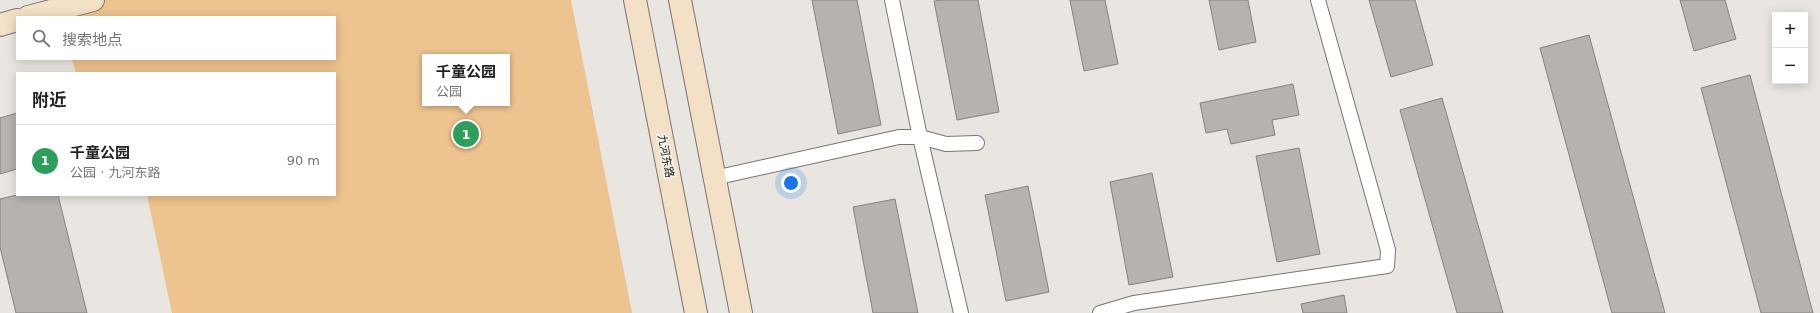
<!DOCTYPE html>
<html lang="zh">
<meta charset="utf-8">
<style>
:root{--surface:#fff;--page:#f6f6f6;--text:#202124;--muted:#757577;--line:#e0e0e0;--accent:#1a69b8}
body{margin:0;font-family:"DejaVu Sans","Noto Sans SC",sans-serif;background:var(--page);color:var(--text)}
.controls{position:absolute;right:12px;top:12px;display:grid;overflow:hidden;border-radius:0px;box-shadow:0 2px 10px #0003}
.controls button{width:36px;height:36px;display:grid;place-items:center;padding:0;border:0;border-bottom:1px solid var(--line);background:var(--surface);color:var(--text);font:20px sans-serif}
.you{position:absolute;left:791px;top:183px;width:14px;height:14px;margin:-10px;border:3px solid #fff;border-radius:50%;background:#1a73e8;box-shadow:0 0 0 6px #1a73e833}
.badge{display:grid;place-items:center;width:26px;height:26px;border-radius:50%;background:var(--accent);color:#fff;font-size:13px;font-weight:700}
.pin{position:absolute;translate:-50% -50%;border:2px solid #fff;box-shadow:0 1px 4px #0006}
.popup{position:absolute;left:422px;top:54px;width:88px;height:52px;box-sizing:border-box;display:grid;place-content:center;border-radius:0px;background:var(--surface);filter:drop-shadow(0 1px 3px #0005);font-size:13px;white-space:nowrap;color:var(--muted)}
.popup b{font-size:15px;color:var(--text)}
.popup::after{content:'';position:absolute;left:50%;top:100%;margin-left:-8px;border:8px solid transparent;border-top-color:var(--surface)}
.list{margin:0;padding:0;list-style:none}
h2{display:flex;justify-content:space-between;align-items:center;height:52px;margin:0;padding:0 16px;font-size:17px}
h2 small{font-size:13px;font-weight:400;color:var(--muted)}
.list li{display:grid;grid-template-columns:26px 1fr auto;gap:12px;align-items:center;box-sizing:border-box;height:72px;padding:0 16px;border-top:1px solid var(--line)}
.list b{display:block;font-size:15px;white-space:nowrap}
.list p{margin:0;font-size:13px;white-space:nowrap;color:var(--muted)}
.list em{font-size:13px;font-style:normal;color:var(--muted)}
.icon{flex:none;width:22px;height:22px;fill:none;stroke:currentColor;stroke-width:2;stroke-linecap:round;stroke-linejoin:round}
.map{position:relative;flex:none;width:1820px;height:313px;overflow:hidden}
.search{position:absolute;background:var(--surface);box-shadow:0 2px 10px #0003;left:16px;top:16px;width:320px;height:44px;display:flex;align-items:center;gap:10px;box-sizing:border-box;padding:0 14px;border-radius:0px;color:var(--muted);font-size:15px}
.panel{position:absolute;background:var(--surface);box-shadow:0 2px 10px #0003;left:16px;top:72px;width:320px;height:124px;border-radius:0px}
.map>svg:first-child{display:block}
</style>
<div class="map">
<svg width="1820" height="313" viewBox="0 0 1820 313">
<rect width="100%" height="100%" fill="#e9e6e1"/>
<path fill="#edc38f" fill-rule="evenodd" d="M57 0H571L632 313H172L147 195H335V73H76L72 59H335V17H61ZM425 57H507V103H425Z"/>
<g fill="#b6b3ae" stroke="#86837f">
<polygon points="812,0 857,0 881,125 838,134"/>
<polygon points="940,0 978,0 999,112 957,120 934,1"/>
<polygon points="1070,0 1105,0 1118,64 1084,71"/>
<polygon points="1209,0 1248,0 1256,42 1219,50"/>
<polygon points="1369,0 1415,0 1433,65 1391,77"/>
<polygon points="1680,0 1725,0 1736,39 1694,51"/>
<polygon points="1589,35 1665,313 1612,313 1540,48"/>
<polygon points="1750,75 1813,313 1761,313 1701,88"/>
<polygon points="1293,84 1299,115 1272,120 1275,135 1231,144 1227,129 1206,133 1200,103"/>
<polygon points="1442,98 1503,313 1457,313 1400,110"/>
<polygon points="17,113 17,169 0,174 0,118"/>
<polygon points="1299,148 1320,254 1277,262 1256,156"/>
<polygon points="1152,173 1173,277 1129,285 1110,182"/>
<polygon points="1028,186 1049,292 1006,301 985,195"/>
<polygon points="17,195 58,195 87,313 16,313 0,247 0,199"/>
<polygon points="895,199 918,313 873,313 853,207"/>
<polygon points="1344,295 1347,313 1303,313 1301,304"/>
</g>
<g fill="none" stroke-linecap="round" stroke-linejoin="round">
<defs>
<g id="service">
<polyline points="892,0 920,137 961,313"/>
<polyline points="714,178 899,137 920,137 946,144 977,143"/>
<polyline points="1100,313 1134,303 1387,266 1388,250 1318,0"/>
</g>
<g id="secondary">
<polyline points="635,0 696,313"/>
<polyline points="680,0 741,313"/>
<polyline points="28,17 93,0"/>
<polyline points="0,25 17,20"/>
</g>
</defs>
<use href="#service" stroke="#787571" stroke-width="16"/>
<use href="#secondary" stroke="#787571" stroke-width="24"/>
<use href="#service" stroke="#fff" stroke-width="14"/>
<use href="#secondary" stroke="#f3e0c6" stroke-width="22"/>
</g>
<g text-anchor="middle" stroke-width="3.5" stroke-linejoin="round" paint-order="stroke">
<g font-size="11" fill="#121110" stroke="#f7f3ee">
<text transform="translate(666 156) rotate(79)" y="4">九河东路</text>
</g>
</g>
</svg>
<div class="controls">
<button>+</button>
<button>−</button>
</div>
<div class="you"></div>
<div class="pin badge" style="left:466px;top:134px;background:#2e9e5b">1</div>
<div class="popup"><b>千童公园</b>公园</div>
<div class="search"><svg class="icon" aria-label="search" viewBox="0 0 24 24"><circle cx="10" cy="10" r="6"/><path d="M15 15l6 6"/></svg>搜索地点</div>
<section class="panel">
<h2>附近<small></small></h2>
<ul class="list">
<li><span class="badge" style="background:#2e9e5b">1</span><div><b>千童公园</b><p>公园 · 九河东路</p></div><em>90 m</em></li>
</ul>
</section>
</div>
